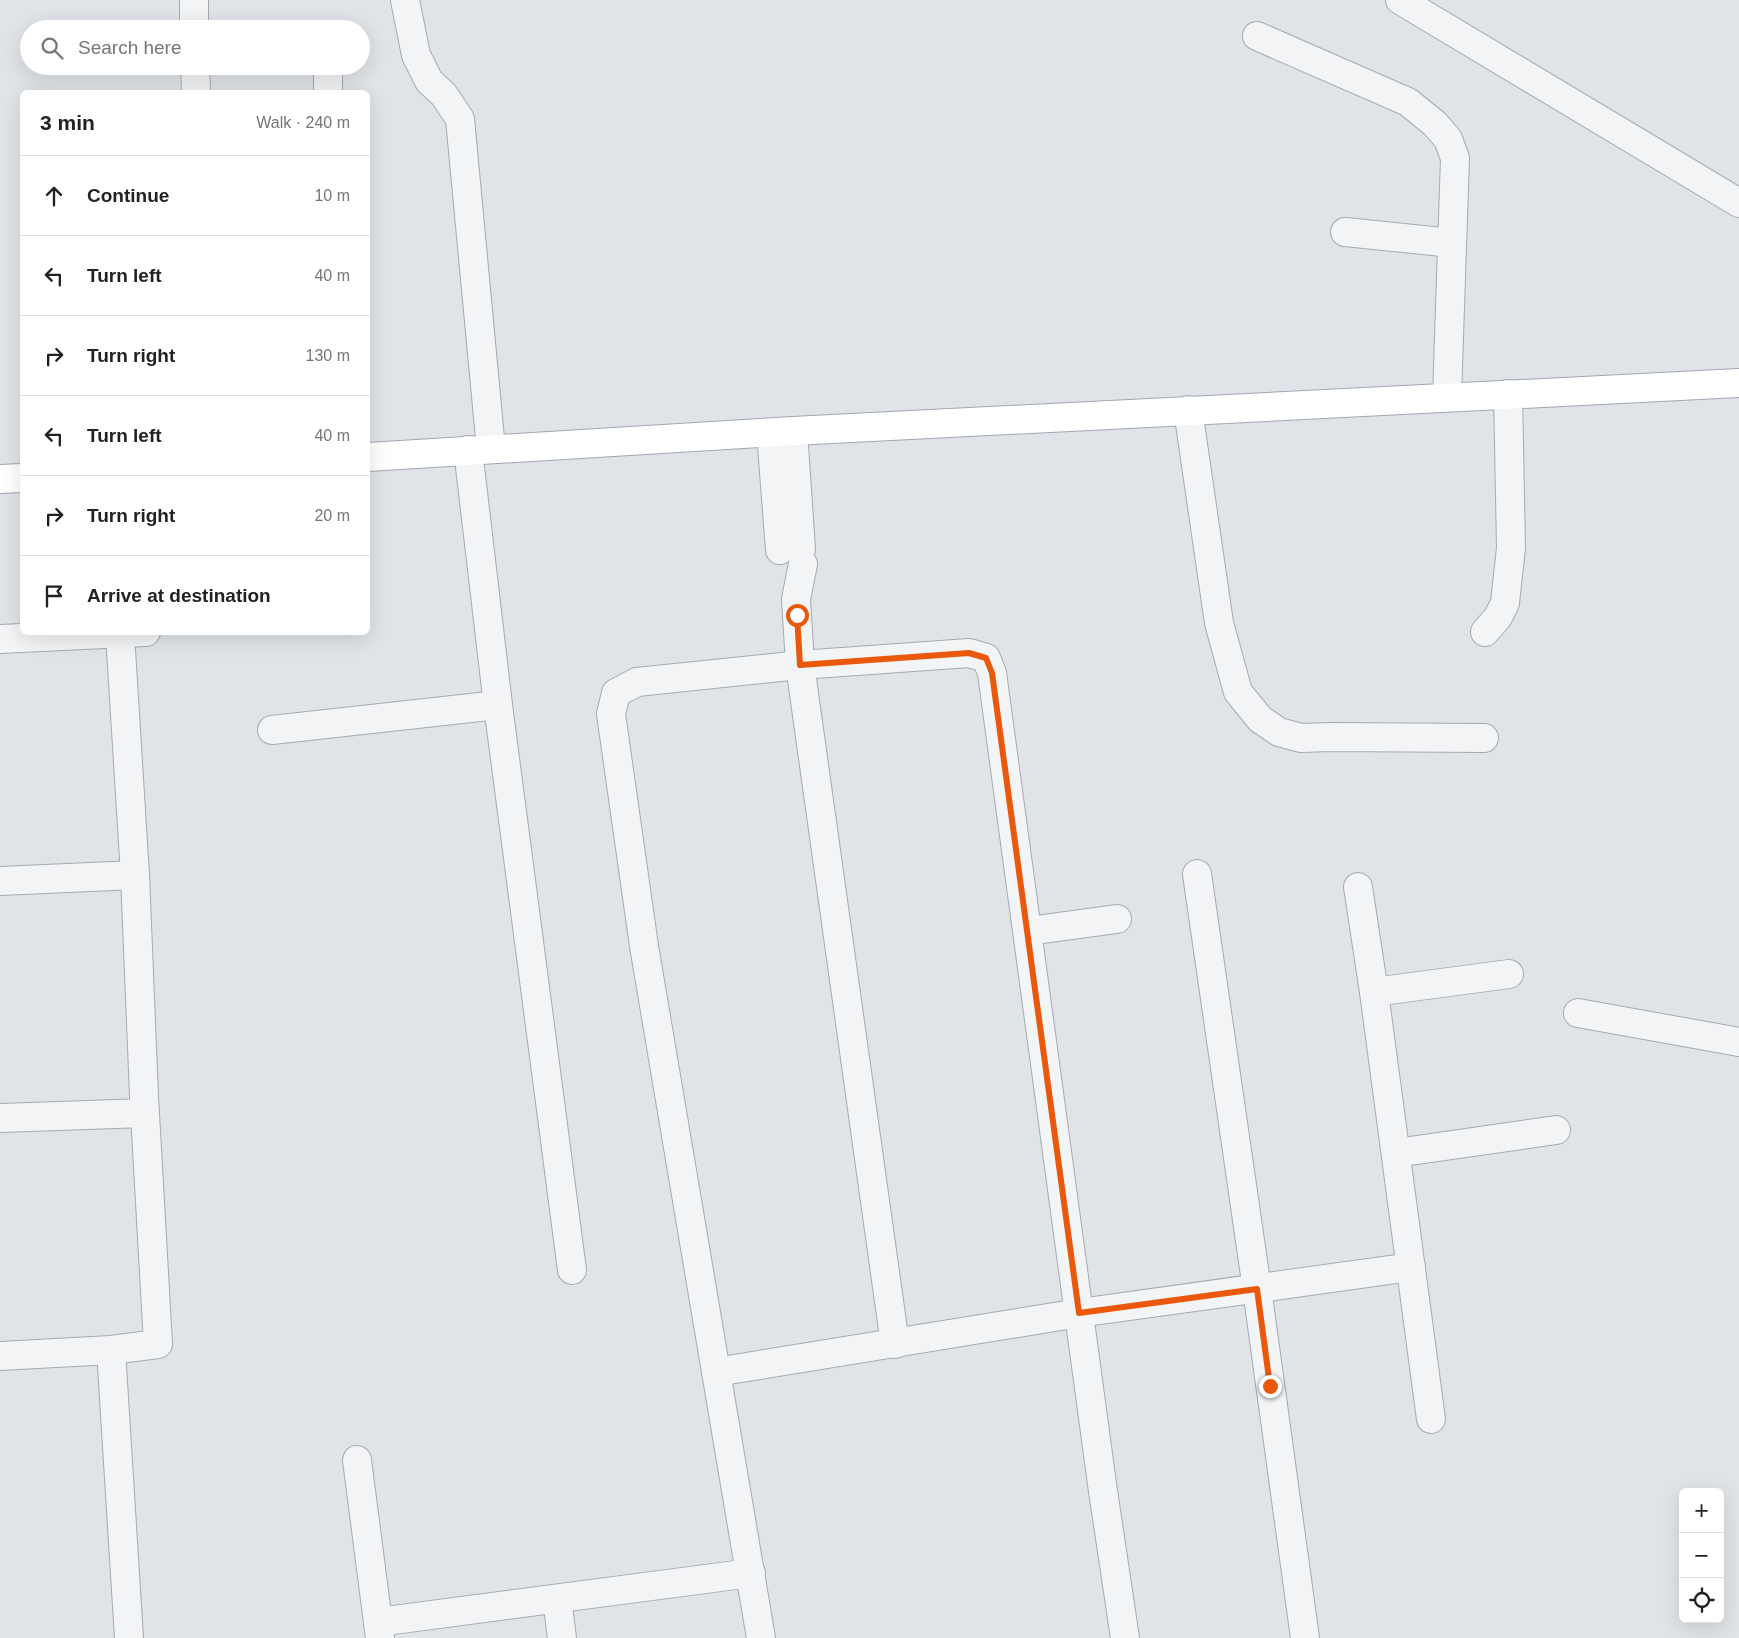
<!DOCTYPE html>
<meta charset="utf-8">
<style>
:root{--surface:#fff;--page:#f6f6f6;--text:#222;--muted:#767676;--line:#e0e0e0}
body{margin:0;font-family:Helvetica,sans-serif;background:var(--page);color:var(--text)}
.controls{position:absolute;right:15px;bottom:15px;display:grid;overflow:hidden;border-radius:8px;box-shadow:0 5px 20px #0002}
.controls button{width:45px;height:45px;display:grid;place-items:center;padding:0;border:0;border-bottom:1px solid var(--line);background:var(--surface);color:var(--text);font:25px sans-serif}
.stop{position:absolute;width:15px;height:15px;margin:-11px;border:4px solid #ea580c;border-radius:50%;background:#fff}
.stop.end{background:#ea580c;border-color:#fff;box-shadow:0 1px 5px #0008}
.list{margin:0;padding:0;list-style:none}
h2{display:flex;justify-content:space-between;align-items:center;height:65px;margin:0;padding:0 20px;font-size:21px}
h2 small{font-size:16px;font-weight:400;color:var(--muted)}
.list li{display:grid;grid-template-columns:32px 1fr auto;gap:15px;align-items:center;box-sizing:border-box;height:80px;padding:0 20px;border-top:1px solid var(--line)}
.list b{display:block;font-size:19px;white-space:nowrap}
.list em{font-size:16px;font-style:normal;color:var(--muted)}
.icon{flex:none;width:28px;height:28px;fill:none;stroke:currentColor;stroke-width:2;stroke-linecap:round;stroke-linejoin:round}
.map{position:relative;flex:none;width:1739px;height:1638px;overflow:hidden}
.search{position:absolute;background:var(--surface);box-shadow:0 5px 20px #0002;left:20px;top:20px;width:350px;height:55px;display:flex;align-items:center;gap:12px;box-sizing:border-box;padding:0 18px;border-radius:28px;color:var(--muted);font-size:19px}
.panel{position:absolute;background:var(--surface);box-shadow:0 5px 20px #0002;left:20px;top:90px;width:350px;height:545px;border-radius:8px}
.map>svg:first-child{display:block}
</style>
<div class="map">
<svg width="1739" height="1638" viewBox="0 0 1739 1638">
<rect width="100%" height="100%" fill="#e0e3e7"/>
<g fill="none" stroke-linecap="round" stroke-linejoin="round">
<defs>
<g id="minor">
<polyline points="194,0 194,29"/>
<polyline points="405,0 416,55 429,81 444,95 460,119 491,449"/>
<polyline points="1400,0 1739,203"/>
<polyline points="1257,36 1408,102 1435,124 1448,139 1455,158 1447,397"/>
<polyline points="195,66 196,92"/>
<polyline points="328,75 328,92"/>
<polyline points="1345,232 1452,243"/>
<polyline points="1188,410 1219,623 1238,692 1260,719 1279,732 1301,738 1331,737 1484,738"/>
<polyline points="793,431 801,549"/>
<polyline points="771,433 780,550"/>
<polyline points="468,450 498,705 572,1270"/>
<polyline points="803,564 796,599 800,665 895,1344"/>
<polyline points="1485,632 1498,617 1505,603 1511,548 1508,394"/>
<polyline points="0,639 146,632"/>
<polyline points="272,730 498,705"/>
<polyline points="1197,874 1257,1289 1305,1638"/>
<polyline points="0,881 135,875"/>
<polyline points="1358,887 1374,992 1431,1419"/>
<polyline points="1028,931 1117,919"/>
<polyline points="1374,992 1509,974"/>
<polyline points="1578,1013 1739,1042"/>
<polyline points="0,1118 145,1113"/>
<polyline points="1396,1153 1556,1130"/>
<polyline points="111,1350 129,1638"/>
<polyline points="0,1356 111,1350 158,1344 144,1096 135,875 120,634"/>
<polyline points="716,1372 1079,1313 1411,1267"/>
<polyline points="357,1460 380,1638"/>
<polyline points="557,1599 562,1638"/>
<polyline points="378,1622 751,1573"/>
<polyline points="761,1638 644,946 611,714 616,693 637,682 800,665 969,653 986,658 992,673 1103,1491 1125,1638"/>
</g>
<g id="major">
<polyline points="368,457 793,431 1739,383"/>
<polyline points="0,479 22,478"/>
</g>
</defs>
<use href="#minor" stroke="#a6aab1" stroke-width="30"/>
<use href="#major" stroke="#a1a7b2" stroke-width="30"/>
<use href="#minor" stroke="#f2f4f6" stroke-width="28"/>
<use href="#major" stroke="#fff" stroke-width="28"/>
</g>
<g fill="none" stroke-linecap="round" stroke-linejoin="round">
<polyline stroke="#ea580c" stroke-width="6" points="797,615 800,665 969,653 986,658 992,673 1079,1313 1257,1289 1270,1386"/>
</g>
</svg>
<div class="controls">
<button>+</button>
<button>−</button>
<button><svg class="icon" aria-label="locate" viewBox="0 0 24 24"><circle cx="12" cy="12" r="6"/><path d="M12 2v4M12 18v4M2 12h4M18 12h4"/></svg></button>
</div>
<div class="stop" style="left:797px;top:615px"></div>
<div class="stop end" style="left:1270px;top:1386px"></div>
<div class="search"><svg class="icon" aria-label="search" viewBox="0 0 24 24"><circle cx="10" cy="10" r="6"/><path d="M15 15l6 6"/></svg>Search here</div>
<section class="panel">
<h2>3 min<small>Walk · 240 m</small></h2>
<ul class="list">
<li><svg class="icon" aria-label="ahead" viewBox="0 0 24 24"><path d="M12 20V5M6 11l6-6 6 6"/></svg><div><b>Continue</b></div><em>10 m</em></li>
<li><svg class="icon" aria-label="left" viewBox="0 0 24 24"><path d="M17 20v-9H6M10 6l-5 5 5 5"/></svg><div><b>Turn left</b></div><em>40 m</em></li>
<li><svg class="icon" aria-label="right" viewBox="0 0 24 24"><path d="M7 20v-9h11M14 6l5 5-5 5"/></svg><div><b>Turn right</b></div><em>130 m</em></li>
<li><svg class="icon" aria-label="left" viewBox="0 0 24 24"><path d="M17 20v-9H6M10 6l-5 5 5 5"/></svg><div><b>Turn left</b></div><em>40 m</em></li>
<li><svg class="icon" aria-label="right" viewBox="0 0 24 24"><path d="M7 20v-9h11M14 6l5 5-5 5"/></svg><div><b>Turn right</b></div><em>20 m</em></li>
<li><svg class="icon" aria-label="arrive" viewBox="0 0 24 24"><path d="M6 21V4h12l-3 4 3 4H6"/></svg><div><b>Arrive at destination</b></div></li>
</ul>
</section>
</div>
